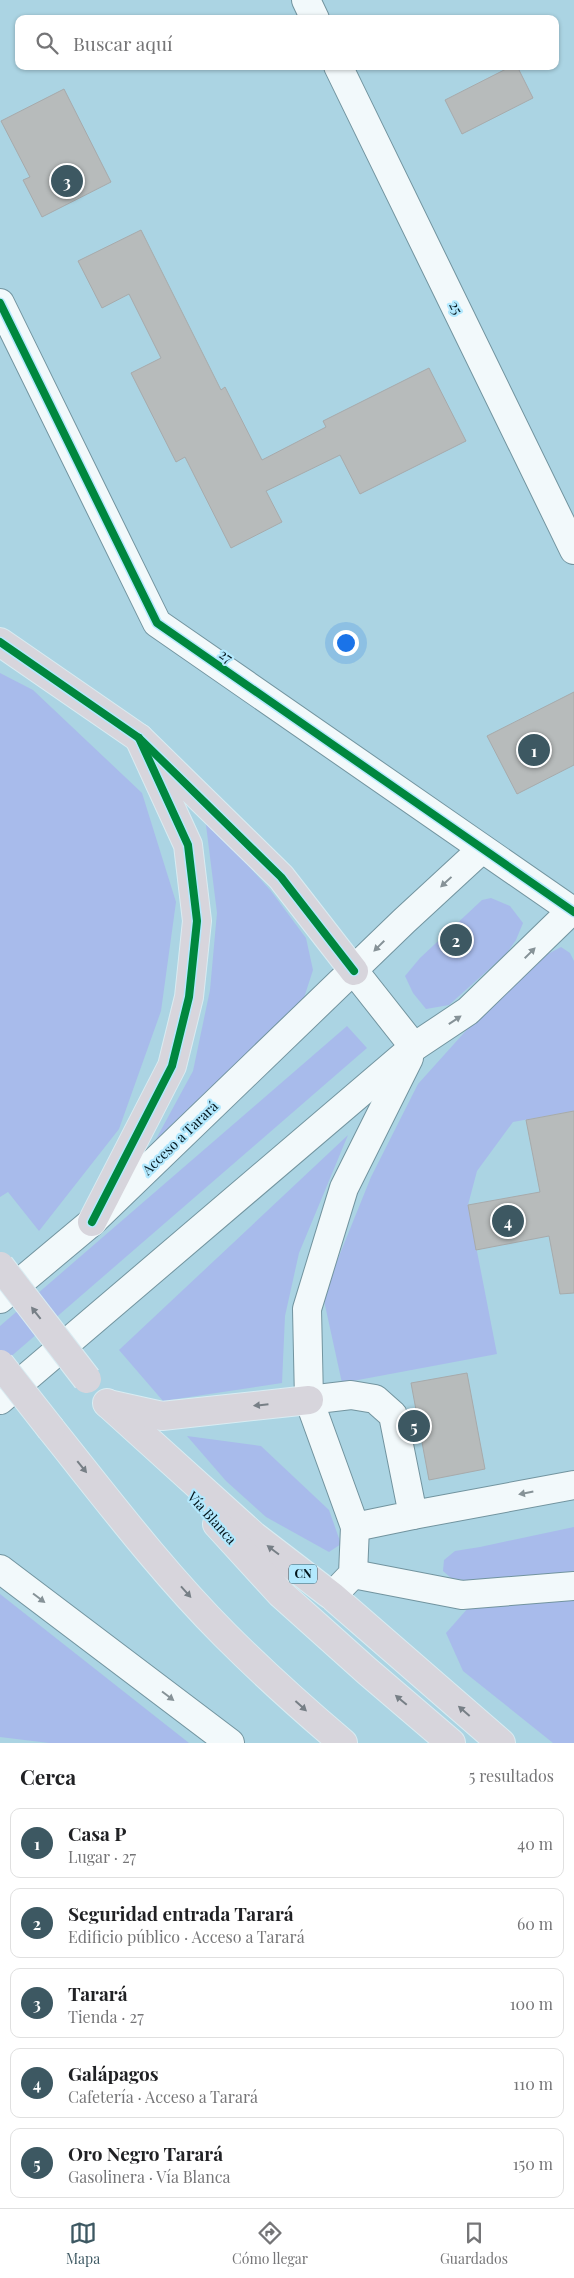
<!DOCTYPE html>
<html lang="es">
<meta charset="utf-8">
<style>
:root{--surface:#fff;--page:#f2f2f2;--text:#202124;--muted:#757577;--line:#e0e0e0;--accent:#3d5862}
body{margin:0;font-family:"Playfair Display",serif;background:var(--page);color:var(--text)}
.you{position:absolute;left:345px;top:642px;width:18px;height:18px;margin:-12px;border:4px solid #fff;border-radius:50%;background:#1a73e8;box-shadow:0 0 0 8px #1a73e833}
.badge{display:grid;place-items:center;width:32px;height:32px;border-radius:50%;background:var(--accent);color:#fff;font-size:16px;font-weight:700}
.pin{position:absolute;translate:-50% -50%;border:2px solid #fff;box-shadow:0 1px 5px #0006}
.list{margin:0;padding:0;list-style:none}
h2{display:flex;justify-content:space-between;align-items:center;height:65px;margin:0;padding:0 20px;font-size:21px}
h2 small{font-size:16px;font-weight:400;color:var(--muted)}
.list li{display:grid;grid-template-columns:32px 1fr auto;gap:15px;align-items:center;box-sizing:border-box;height:70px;margin:0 10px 10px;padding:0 10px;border:1px solid var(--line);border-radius:10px}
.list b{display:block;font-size:19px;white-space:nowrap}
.list p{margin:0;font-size:16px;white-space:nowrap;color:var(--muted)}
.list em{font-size:16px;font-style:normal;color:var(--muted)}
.icon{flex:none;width:28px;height:28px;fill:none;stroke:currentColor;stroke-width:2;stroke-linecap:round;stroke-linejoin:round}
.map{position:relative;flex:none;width:574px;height:1743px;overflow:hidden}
.search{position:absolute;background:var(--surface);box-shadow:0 1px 4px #0004;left:15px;right:15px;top:15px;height:55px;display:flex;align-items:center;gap:12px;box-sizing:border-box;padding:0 18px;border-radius:10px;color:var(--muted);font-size:19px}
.sheet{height:465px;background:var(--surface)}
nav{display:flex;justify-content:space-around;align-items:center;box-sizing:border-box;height:70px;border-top:1px solid var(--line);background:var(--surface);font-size:14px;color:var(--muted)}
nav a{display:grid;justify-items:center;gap:2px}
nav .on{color:var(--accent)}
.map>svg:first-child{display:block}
</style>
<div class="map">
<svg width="574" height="1743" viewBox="0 0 574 1743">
<rect width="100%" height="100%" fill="#abd4e3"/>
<g fill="#a8bbeb">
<polygon points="0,673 33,690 142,793 176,902 161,1011 119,1129 39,1231 8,1192 0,1197"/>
<polygon points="205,817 271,891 306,938 313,970 303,1001 155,1141 193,1071 210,990 217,913"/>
<polygon points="491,898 510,906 523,923 516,940 506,954 449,1005 426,1009 413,993 405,976 420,958 482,900"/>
<polygon points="561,947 570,953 574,961 574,1111 513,1122 477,1171 468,1205 497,1354 342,1383 323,1296 371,1177 418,1084 498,995 546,955"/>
<polygon points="347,1026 367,1048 0,1366 0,1326"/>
<polygon points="348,1135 299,1253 285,1316 282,1383 163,1401 119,1350"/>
<polygon points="187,1436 261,1446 329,1510 341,1544 329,1552 266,1517 226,1481"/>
<polygon points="574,1527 574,1574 477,1582 451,1578 443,1571 444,1560 455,1551 480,1547"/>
<polygon points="0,1594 189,1743 49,1743 0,1737"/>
<polygon points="574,1600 574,1743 553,1743 463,1671 446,1633 468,1608"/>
</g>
<g fill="#b7bbbb" stroke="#a7aaab">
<polygon points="512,66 517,66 533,98 462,134 445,100"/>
<polygon points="64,89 111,182 42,217 23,180 30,177 1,121"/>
<polygon points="141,230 221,390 225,387 262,460 326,427 323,421 429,368 466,441 360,494 340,455 266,491 282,522 231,548 185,457 176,462 131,373 161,358 129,294 102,308 78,261"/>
<polygon points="574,692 574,765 517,794 487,736"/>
<polygon points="574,1111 574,1293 560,1294 549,1236 476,1250 468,1205 540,1192 526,1120"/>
<polygon points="467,1373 485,1469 429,1480 411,1383"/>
</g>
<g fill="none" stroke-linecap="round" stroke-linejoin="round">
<defs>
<g id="minor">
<polyline points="306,0 315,19"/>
<polyline points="338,66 574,550"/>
<polyline points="0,303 157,623 574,912"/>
<polyline points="354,971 414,1047"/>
<polyline points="0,1299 92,1222 404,921 482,849"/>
<polyline points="0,1400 414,1047 468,1011 572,910"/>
<polyline points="309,1400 351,1395 375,1399 393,1415 413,1515 355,1527"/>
<polyline points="413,1515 574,1485"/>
<polyline points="0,1569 230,1743"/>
<polyline points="353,1574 462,1595 574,1586"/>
<polyline points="332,1596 353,1574 355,1527 309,1400 307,1309 344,1188 409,1058"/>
</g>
<g id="highway">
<polyline points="0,642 139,738 281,877 354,971"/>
<polyline points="92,1222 172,1066 189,997 197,921 188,845 139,738"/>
<polyline points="107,1403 254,1536 332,1596 501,1743"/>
<polyline points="108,1404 162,1416 309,1400"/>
<path d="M51 1429C107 1499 162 1572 225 1635 263 1673 303 1709 343 1743"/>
<polyline points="217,1524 280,1593 367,1671 451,1743"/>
</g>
</defs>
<use href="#minor" stroke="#72949f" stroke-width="30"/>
<use href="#highway" stroke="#d9ecf2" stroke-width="30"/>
<use href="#minor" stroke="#f2f9fb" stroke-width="28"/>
<use href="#highway" stroke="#d7d5dc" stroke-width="28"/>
<defs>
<g id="highway-bridge">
<polyline points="0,1266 87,1379"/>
<polyline points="0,1364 51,1429"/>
</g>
</defs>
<use href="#highway-bridge" stroke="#d9ecf2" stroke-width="30" stroke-linecap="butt"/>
<use href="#highway-bridge" stroke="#d7d5dc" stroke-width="28"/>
<defs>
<g id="cycleway">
<polyline points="0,303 157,623 574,912"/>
<polyline points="0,642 139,738 281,877 354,971"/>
<polyline points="92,1222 172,1066 189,997 197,921 188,845 139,738"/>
</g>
</defs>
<use href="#cycleway" stroke="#b3e9fe" stroke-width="11"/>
<use href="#cycleway" stroke="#00873e" stroke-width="8"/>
</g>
<defs><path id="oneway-solid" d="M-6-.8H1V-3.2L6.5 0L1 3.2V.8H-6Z" transform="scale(1.25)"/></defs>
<g fill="#869297">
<use href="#oneway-solid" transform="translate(446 882) rotate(137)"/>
<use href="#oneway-solid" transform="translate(379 946) rotate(135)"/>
<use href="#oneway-solid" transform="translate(530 953) rotate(-45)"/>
<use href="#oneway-solid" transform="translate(455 1020) rotate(-34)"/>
<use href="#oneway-solid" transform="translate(526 1493) rotate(169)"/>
<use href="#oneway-solid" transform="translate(39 1598) rotate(37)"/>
<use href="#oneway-solid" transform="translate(168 1696) rotate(37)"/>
</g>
<g fill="#777f86">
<use href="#oneway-solid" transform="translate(36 1313) rotate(-128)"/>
<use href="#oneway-solid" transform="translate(261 1405) rotate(174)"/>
<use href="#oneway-solid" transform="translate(82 1467) rotate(51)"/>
<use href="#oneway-solid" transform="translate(273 1550) rotate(-143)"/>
<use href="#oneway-solid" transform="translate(186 1592) rotate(48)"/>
<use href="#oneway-solid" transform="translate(401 1700) rotate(-140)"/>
<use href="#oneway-solid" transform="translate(301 1706) rotate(42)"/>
<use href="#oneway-solid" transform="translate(464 1711) rotate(-139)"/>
</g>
<g text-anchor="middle" stroke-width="4.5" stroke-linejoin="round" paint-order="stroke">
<rect fill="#b3e9fe" stroke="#375560" stroke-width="1" x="289" y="1564.5" width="28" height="19" rx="4"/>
<g font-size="12" font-weight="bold" fill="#02151c">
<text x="303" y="1578">CN</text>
</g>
<g font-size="14" fill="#02151c" stroke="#b3e9fe">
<text transform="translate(456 308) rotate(64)" y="5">25</text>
<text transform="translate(226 656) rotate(35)" y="5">27</text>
<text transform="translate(180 1138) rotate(-44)" y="5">Acceso a Tarará</text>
<text transform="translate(212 1518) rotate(48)" y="5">Vía Blanca</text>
</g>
</g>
</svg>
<div class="you"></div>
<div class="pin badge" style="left:534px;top:750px">1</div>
<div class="pin badge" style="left:456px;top:940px">2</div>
<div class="pin badge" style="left:67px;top:181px">3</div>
<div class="pin badge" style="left:508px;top:1221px">4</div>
<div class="pin badge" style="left:414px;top:1426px">5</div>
<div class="search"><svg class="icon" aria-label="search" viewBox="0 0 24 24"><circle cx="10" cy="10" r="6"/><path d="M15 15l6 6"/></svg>Buscar aquí</div>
</div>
<section class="sheet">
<h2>Cerca<small>5 resultados</small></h2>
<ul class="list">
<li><span class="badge">1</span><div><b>Casa P</b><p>Lugar · 27</p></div><em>40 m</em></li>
<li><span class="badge">2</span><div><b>Seguridad entrada Tarará</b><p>Edificio público · Acceso a Tarará</p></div><em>60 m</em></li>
<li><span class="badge">3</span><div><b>Tarará</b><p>Tienda · 27</p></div><em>100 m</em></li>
<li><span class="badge">4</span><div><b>Galápagos</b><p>Cafetería · Acceso a Tarará</p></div><em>110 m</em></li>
<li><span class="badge">5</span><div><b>Oro Negro Tarará</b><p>Gasolinera · Vía Blanca</p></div><em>150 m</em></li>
</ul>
</section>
<nav>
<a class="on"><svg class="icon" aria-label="map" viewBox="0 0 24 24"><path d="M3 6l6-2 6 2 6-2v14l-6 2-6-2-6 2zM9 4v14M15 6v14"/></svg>Mapa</a>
<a><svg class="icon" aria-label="directions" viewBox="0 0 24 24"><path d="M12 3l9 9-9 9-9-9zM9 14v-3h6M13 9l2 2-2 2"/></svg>Cómo llegar</a>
<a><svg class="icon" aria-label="saved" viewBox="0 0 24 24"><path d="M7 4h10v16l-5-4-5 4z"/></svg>Guardados</a>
</nav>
